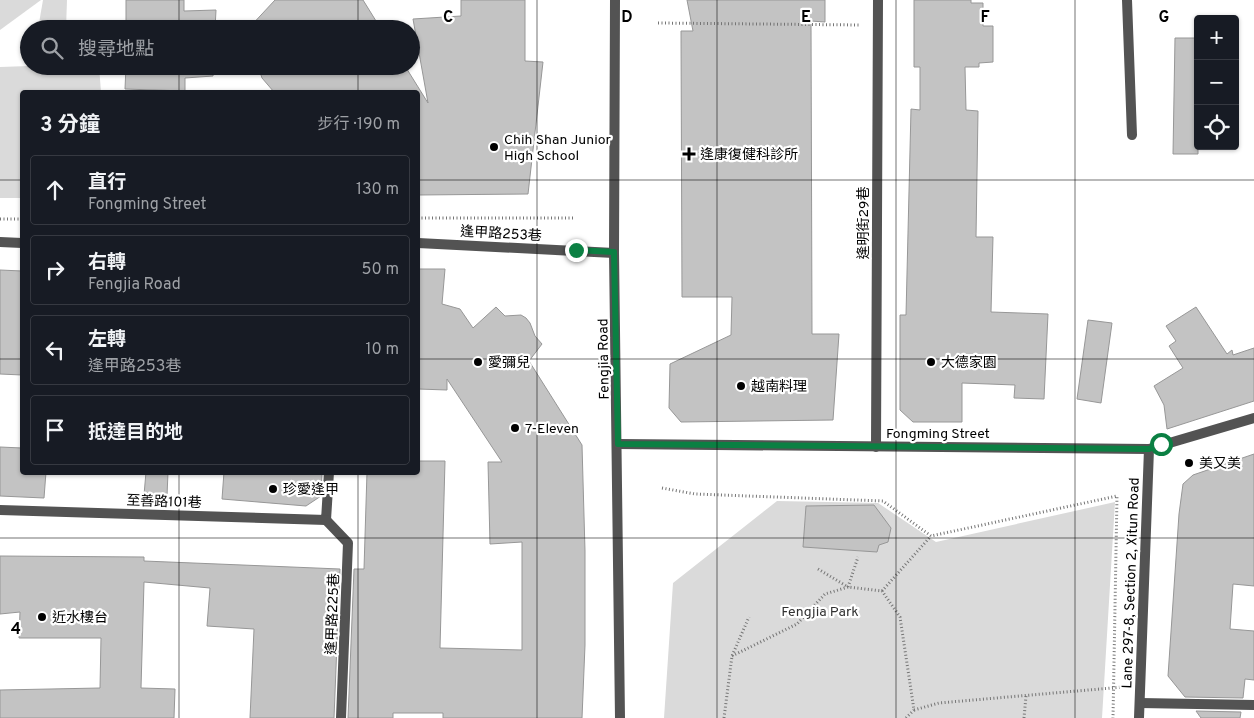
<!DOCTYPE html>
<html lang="zh-TW">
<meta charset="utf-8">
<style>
:root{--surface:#171b24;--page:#242831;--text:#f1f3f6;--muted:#9ea1a6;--line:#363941}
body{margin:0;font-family:Overpass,"Noto Sans TC",sans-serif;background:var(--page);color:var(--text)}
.controls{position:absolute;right:15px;top:15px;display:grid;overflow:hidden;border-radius:5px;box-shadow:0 1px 4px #0004}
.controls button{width:45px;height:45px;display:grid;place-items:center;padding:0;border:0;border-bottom:1px solid var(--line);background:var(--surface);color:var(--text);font:25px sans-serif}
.stop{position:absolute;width:15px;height:15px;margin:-11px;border:4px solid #0b8043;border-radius:50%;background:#fff}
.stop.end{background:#0b8043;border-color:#fff;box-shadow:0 1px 5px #0008}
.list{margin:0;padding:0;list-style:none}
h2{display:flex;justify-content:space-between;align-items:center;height:65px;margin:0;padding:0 20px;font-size:21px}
h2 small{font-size:16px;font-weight:400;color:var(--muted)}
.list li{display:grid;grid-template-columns:32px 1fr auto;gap:15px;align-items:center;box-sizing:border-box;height:70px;margin:0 10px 10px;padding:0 10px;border:1px solid var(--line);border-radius:5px}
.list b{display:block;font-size:19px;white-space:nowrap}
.list p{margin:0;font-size:16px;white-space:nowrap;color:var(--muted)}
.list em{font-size:16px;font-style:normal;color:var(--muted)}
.icon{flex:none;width:28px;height:28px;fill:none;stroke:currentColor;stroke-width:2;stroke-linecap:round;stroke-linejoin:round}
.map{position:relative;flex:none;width:1254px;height:718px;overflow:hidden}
.search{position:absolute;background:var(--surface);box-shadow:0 1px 4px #0004;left:20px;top:20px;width:400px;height:55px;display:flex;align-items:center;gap:12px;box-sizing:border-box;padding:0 18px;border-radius:28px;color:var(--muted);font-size:19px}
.panel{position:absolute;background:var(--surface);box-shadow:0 1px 4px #0004;left:20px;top:90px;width:400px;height:385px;border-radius:5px}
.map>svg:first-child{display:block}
</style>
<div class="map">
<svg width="1254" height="718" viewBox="0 0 1254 718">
<rect width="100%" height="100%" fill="#fff"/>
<g fill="#dadada">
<polygon points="0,0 41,0 0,30"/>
<polygon points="43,0 67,0 66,29 38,29"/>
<polygon points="29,66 99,66 101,92 22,92 22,198 0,198 0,67"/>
<polygon points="777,501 878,503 936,542 1115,502 1102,718 664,718 673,583"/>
</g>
<g fill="#c3c3c3" stroke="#979797">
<polygon points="126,0 184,0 184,11 216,10 215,29 126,29"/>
<polygon points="275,0 363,0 381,29 248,29"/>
<polygon points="461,0 525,0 525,61 543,62 528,194 418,195 418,92 274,92 262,78 258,66 405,66 428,103 413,19 461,16"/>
<polygon points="687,0 825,0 825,22 811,21 812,334 839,334 833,420 681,422 669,408 670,364 731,335 732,297 682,297 681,31 693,31"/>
<polygon points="914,0 971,0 971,3 983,3 983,26 993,26 993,62 979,63 979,67 965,67 966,110 978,111 976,237 993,237 991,312 1048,314 1044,399 1014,398 1015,385 962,383 962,422 913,422 900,410 900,315 906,315 911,109 920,110 920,67 914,67"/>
<polygon points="1175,38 1198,38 1198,154 1173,154"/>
<polygon points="126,66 214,66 213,76 185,78 185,91 125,89"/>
<polygon points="418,269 445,269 442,304 460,309 473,328 496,307 505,316 521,315 526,318 530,323 535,336 542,344 529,361 582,445 585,551 585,645 582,718 443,718 443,713 393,713 393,718 348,718 354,569 364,569 367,472 418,472 418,461 445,461 440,648 522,650 522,542 490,544 488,462 502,462 447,379 447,390 418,389"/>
<polygon points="0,270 22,271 22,375 0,374"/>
<polygon points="1196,307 1227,354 1232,350 1233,355 1254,348 1254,401 1167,429 1164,405 1154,386 1183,368 1169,346 1176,341 1166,326"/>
<polygon points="1088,320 1112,323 1101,403 1077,399"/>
<polygon points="0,447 22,448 22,472 46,472 44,498 0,496"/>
<polygon points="1254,454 1254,586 1233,584 1230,629 1254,631 1254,680 1245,679 1243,698 1185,697 1168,676 1179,514 1183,484 1193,475"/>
<polygon points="146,472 168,472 167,496 144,495"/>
<polygon points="224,472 322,472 321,496 306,506 222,499"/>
<polygon points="874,505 891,528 888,542 879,545 877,552 803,547 806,506"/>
<polygon points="0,556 144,557 144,561 340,569 334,718 250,718 254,629 207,626 210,588 144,582 141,688 175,689 174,718 0,718 0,690 100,688 101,638 19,638 20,612 0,614"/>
<polygon points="1196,711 1241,712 1240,718 1201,718"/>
</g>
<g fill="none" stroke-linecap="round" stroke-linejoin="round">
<g stroke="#757575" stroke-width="3" stroke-dasharray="1 2.5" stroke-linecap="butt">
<polyline points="658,23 860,25"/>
<polyline points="418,218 575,218"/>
<polyline points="0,219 22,219"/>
<polyline points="662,488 695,494 883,501 931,536 1117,496 1113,718"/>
<polyline points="818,569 848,587 858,557"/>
<polyline points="882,591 931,536"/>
<polyline points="732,656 797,624 825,594 848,587 882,591 900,617 914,710 939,703 1123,687"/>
<polyline points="724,718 732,656 749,617"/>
<polyline points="906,718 914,710"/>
<polyline points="1024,718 1026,696"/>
</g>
<g stroke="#535353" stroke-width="10">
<polyline points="1127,0 1132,135"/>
<polyline points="876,447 878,0"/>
<polyline points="0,510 326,520 329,472"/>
</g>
<g stroke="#535353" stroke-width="10">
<polyline points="615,0 614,253 620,718"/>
<polyline points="0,242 22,243"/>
<polyline points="418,243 614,253"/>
<polyline points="618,444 1149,449 1254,418"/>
<polyline points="326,520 348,543 341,718"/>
<polyline points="1140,703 1254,705"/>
<polyline points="1139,718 1149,449"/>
</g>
</g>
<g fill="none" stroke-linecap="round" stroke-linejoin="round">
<polyline stroke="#0b8043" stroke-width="6" points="576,250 614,252 618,444 1149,449 1161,444"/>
</g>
<path fill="none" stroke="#000" stroke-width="1" stroke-opacity="0.55" d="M179 0V29M358 0V29M537 0V718M717 0V718M896 0V718M1075 0V718M179 66V92M358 66V92M0 180H22M418 180H1254M0 359H22M418 359H1254M179 472V718M358 472V718M0 538H1254"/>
<g fill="#000" stroke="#fff" stroke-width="2">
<circle cx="494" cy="147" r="5"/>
<path d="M686.5 146.5h5v5h5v5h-5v5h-5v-5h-5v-5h5z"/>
<circle cx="478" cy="362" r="5"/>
<circle cx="931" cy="362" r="5"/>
<circle cx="741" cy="386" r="5"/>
<circle cx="515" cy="428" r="5"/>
<circle cx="1189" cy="463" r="5"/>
<circle cx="273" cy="489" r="5"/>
<circle cx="42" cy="617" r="5"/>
</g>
<g text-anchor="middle" stroke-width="4.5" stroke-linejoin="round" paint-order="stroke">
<g font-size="14" fill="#000" stroke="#fff" text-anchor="start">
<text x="504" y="144">Chih Shan Junior<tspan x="504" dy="16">High School</tspan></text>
<text x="700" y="159">逢康復健科診所</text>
<text x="488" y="367">愛彌兒</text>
<text x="941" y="367">大德家園</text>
<text x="751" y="391">越南料理</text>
<text x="525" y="433">7-Eleven</text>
<text x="1199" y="468">美又美</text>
<text x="283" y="494">珍愛逢甲</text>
<text x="52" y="622">近水樓台</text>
</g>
<g font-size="14" fill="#000" stroke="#fff">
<text transform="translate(863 223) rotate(-90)" y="5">逢明街29巷</text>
<text transform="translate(501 233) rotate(3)" y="5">逢甲路253巷</text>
<text transform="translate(603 359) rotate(-91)" y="5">Fengjia Road</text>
<text x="938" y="438">Fongming Street</text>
<text transform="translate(164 501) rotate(2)" y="5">至善路101巷</text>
<text transform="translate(1130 583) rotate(-88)" y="5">Lane 297-8, Section 2, Xitun Road</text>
<text transform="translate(332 614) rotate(-88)" y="5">逢甲路225巷</text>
</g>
<g font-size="14" fill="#313131" stroke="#fff">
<text x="820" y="616">Fengjia Park</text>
</g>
</g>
<g font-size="16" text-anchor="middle" font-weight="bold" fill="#000" stroke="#fff" stroke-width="4.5" stroke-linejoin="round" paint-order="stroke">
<text x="448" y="22">C</text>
<text x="627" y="22">D</text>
<text x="806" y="22">E</text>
<text x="985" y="22">F</text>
<text x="1164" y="22">G</text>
<text x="16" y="634">4</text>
</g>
</svg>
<div class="controls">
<button>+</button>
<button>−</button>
<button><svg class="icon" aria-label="locate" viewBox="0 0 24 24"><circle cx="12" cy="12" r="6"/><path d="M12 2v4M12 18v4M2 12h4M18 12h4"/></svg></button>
</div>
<div class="stop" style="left:1161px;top:444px"></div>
<div class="stop end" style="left:576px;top:250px"></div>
<div class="search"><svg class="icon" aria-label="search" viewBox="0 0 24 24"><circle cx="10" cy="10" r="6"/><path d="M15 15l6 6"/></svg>搜尋地點</div>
<section class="panel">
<h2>3 分鐘<small>步行 · 190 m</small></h2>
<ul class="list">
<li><svg class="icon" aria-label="ahead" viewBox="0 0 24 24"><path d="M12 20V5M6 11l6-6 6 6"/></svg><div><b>直行</b><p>Fongming Street</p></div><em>130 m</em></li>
<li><svg class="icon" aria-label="right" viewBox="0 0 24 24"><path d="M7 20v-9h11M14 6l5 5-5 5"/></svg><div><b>右轉</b><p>Fengjia Road</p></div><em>50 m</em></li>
<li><svg class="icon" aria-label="left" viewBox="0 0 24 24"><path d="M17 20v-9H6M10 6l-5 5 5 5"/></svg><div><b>左轉</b><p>逢甲路253巷</p></div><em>10 m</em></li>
<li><svg class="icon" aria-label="arrive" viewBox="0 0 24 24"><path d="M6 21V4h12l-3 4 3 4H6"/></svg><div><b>抵達目的地</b></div></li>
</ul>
</section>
</div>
